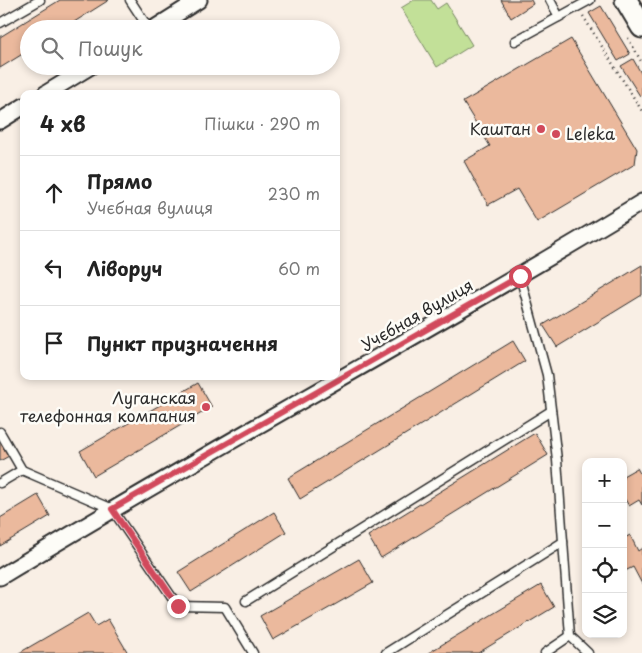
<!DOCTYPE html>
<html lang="uk">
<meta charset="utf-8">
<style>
:root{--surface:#fff;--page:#f6f6f6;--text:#222;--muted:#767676;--line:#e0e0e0}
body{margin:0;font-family:"Playpen Sans",sans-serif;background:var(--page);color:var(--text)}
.controls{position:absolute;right:15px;bottom:15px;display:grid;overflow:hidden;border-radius:10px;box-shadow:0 2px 8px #0003}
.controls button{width:45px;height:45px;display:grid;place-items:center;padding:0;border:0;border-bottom:1px solid var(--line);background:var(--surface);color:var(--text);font:25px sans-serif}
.stop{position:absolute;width:15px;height:15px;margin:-11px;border:4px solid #d1495b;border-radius:50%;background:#fff}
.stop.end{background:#d1495b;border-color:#fff;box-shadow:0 1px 5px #0008}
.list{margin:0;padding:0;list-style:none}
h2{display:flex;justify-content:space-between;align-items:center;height:65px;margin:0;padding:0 20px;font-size:21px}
h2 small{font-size:16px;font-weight:400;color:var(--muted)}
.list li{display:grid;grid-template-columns:32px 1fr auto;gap:15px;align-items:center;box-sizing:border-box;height:75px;padding:0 20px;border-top:1px solid var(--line)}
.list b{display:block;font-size:19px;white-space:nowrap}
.list p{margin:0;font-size:16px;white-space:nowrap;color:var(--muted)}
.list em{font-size:16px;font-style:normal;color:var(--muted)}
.icon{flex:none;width:28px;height:28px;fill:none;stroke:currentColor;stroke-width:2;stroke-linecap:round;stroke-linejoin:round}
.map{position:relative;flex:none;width:642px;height:653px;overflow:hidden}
.search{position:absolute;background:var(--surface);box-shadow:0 2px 8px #0003;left:20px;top:20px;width:320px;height:55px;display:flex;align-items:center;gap:12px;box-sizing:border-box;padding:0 18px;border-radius:28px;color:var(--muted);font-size:19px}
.panel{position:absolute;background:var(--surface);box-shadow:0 2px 8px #0003;left:20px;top:90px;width:320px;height:290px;border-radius:10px}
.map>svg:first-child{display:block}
</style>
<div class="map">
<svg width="642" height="653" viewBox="0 0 642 653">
<rect width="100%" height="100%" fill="#f9efe5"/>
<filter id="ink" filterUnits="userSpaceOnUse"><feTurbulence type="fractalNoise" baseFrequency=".02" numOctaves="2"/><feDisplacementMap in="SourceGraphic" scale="10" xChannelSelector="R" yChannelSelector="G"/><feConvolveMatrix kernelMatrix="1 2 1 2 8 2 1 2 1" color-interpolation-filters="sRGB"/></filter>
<g filter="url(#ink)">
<polygon fill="#c2e098" stroke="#768662" points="414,0 431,0 437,9 446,3 472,45 437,67 401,8"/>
<g fill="#ebb99d" stroke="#2b2b2b">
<polygon points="60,0 109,0 63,29 29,29 29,50 0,68 0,37"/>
<polygon points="501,0 531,0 533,4 511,18"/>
<polygon points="601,6 630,54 618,61 589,13"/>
<polygon points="571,39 637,149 635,164 537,222 517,189 488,205 464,161 490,146 463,102"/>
<polygon points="633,59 642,75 642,95 640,96 621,66"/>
<polygon points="642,265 642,295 557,347 543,325"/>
<polygon points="513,341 525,361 300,499 288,478"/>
<polygon points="198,383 212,407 94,476 80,451"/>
<polygon points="535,433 548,455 381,558 368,536"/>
<polygon points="0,442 9,456 0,461"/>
<polygon points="637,468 642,477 642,505 639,500 629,506 623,496 623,476"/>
<polygon points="38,495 50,516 0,546 0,518"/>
<polygon points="274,512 286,532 191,592 178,572"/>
<polygon points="630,535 638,551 642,548 642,584 633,567 623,572 623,539"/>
<polygon points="359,559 373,583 273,640 260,616"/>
<polygon points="541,585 554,607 478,653 428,653"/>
<polygon points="88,613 96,626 108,619 128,653 19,653"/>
</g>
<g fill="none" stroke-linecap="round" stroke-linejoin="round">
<defs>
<g id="lane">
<polyline points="130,0 149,29"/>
<polyline points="550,0 559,17"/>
<polyline points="0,23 40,0"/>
<polyline points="515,41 590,0"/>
<polyline points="520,276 547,375 557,460 570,636 588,653"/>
<polyline points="0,432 22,470 112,509 178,606 225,607 253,653"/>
<polyline points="0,483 22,470"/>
<polyline points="246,601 551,411"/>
<polyline points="386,653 563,542"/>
<polyline points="545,653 570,636"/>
</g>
<g id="street">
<polyline points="153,29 199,0"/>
<polyline points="45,94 91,66"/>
<polyline points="0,121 24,106"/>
<path d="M0 577C212 448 430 331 642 202"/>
</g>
<polyline id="secondary" points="626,0 642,27"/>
</defs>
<use href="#lane" stroke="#2b2b2b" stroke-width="11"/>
<use href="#street" stroke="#2b2b2b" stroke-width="19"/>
<use href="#secondary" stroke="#2b2b2b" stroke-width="25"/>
<g stroke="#2b2b2b" stroke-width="2.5" stroke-dasharray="1 4" stroke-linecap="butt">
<polyline points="583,16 642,111"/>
<polyline points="628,38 642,63"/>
</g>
<use href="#lane" stroke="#fdfcf7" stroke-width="8"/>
<use href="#street" stroke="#fdfcf7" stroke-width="15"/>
<use href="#secondary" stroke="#fdfcf7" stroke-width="21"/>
</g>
</g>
<g fill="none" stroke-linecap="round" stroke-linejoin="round" filter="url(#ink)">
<polyline stroke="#d1495b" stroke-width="6" points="178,606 112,509 520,276"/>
</g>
<g fill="#d1495b" stroke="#fdfcf7" stroke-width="2">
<circle cx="541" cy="129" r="5"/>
<circle cx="556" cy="134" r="5"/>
<circle cx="206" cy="407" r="5"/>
</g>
<g text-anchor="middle" stroke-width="5" stroke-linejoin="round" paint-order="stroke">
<g font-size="16" fill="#2b2b2b" stroke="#fdfcf7" text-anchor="end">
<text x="531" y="135">Каштан</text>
<text x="566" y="140" text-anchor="start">Leleka</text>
<text x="196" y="404">Луганская<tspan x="196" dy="18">телефонная компания</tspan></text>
</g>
<g font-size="16" fill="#2b2b2b" stroke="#fdfcf7">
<text transform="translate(417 315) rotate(-30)" y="6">Учєбная вулиця</text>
</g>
</g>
</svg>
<div class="controls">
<button>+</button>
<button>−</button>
<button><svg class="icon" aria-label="locate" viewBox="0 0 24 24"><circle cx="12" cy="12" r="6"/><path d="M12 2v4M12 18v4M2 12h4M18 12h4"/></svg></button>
<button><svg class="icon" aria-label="layers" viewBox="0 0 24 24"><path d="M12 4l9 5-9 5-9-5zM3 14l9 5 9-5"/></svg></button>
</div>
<div class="stop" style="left:520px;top:276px"></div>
<div class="stop end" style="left:178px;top:606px"></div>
<div class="search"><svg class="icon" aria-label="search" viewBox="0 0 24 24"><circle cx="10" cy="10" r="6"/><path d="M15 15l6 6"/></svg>Пошук</div>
<section class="panel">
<h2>4 хв<small>Пішки · 290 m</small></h2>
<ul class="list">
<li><svg class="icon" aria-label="ahead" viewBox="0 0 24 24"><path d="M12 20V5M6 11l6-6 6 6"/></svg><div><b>Прямо</b><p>Учєбная вулиця</p></div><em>230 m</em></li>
<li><svg class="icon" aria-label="left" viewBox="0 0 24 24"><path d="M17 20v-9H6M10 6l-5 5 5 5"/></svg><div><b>Ліворуч</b></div><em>60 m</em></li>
<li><svg class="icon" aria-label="arrive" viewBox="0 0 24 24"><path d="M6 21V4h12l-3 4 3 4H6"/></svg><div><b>Пункт призначення</b></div></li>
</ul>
</section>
</div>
